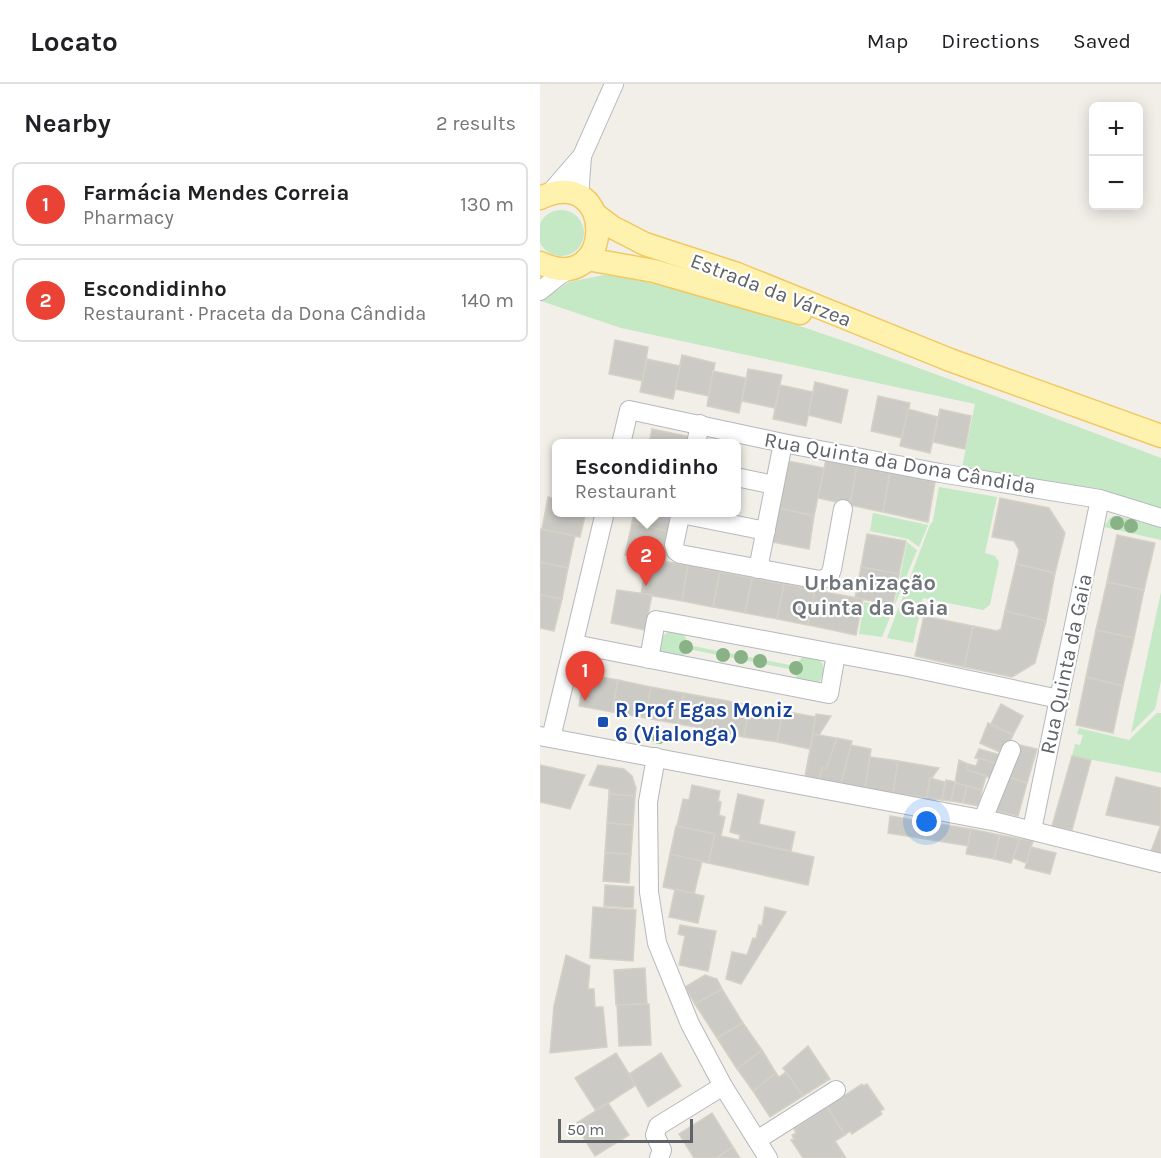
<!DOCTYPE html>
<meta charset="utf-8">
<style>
:root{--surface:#fff;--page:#f6f6f6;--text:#202124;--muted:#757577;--line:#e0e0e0;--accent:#ea4335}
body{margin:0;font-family:Karla,sans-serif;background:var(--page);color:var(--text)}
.controls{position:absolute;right:18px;top:18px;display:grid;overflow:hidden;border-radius:9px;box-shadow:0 3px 15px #0003}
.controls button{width:54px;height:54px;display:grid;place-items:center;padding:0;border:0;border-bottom:2px solid var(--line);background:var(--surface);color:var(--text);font:30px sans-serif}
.scale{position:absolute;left:18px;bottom:15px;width:135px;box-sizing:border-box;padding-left:6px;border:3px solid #5f6368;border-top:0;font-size:16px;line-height:21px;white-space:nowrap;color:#5f6368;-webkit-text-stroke:4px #fff;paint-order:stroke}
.you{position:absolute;left:387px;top:738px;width:21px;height:21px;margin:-15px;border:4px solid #fff;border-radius:50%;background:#1a73e8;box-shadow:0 0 0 9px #1a73e833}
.badge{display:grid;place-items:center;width:39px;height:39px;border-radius:50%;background:var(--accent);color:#fff;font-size:20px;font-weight:700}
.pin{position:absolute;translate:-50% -50px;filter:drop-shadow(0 2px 3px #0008)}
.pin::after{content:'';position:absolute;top:32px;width:21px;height:18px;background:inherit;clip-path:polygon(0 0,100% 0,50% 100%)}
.popup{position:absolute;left:12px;top:355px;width:189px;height:78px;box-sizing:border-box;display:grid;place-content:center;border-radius:9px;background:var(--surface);filter:drop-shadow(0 2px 4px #0005);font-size:20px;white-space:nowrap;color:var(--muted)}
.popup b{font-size:22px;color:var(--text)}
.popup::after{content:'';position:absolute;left:50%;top:100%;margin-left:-12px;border:12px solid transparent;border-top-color:var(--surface)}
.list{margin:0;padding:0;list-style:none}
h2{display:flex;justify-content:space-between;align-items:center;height:78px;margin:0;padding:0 24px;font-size:26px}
h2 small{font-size:20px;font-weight:400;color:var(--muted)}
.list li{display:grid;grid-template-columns:39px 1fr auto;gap:18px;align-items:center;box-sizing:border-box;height:84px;margin:0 12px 12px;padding:0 12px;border:2px solid var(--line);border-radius:9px}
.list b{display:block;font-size:22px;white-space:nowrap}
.list p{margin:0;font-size:20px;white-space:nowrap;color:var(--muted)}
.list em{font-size:20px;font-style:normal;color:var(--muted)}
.map{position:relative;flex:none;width:621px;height:1074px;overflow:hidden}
header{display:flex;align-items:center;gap:36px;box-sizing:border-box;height:84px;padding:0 30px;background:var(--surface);border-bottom:2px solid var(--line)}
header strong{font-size:28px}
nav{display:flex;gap:33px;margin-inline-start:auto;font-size:21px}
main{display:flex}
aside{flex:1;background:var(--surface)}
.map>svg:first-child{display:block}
</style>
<header>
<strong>Locato</strong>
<nav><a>Map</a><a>Directions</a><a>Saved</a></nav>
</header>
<main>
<aside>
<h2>Nearby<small>2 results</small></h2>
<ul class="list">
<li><span class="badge">1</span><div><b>Farmácia Mendes Correia</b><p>Pharmacy</p></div><em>130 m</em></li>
<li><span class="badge">2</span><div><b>Escondidinho</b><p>Restaurant · Praceta da Dona Cândida</p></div><em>140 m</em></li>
</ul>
</aside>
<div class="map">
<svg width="621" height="1074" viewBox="0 0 621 1074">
<rect width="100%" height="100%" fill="#f1efe8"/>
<g fill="#c5e8c5">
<circle cx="21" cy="149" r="23"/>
<path d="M64 191C95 194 124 202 153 210 209 225 264 243 318 262 419 298 520 336 621 374V424L555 405 421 388 435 320 81 244 1 217 29 198Z"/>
<polygon points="399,403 457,413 445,469 455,472 459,478 450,521 443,526 383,514 373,559 347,554 390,441 393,437"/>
<polygon points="333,429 388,441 379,463 368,455 330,447"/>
<polygon points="573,432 578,432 621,444 621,456 564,443 569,435"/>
<polygon points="367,458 377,466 342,553 319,550 324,518 354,523"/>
<polygon points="621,508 621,597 615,625 591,649"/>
<path d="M130 546 144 549 148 561 255 582 264 571C284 575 289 581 278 600H259L254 586 148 565 139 578 119 570C118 558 121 553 130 546Z"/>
<polygon points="617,629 621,629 621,689 532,672 535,660 540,661 543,651 537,650 539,644 589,656"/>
</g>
<g fill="#cccac5" stroke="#d6d1c6" stroke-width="1.5">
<polygon points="75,256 108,263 103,297 69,290"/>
<polygon points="142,271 175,279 169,312 135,305"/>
<polygon points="107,275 140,282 133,315 100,308"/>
<polygon points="208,285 242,291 235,324 202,317"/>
<polygon points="173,287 206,294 199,329 167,322"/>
<polygon points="275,298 308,306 301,339 268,331"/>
<polygon points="240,301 273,308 266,342 233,335"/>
<polygon points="338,312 370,319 362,354 331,347"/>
<polygon points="368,325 398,333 390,369 360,362"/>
<polygon points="400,325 431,332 425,365 393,358"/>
<polygon points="112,345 151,353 150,360 109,360"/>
<polygon points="286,375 317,382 310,421 278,414"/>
<polygon points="248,377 284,384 274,432 238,424"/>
<polygon points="317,382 350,389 343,428 310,421"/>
<polygon points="350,389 395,398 388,438 343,428"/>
<polygon points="8,413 16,415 16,428 46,428 40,453 2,445"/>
<polygon points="460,414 509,424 525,449 515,489 476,480 479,466 474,457 452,453"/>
<polygon points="238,424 274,432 269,465 232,458"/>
<polygon points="94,428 135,428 131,448 92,439"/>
<polygon points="92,439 131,448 125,478 85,471"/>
<polygon points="0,445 35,452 28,484 0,478"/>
<polygon points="327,450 366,457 359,490 321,483"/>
<polygon points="577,451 615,459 604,506 567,498"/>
<polygon points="107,475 148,481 142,517 101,510"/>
<polygon points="0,478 28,484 22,515 0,511"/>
<polygon points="476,480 515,489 506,537 465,527"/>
<polygon points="148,481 180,488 173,523 142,517"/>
<polygon points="321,483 359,490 353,521 315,514"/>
<polygon points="180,488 212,494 205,529 173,523"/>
<polygon points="212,494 244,500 237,535 205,529"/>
<polygon points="567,498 604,506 594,554 556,546"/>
<polygon points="244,500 275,506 268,541 237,535"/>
<polygon points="77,506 112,511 105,546 71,539"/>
<polygon points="275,506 323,515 316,551 268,541"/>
<polygon points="0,511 22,515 14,547 0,544"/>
<polygon points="465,527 506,537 495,579 472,593 424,583 433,542 457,547 461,545"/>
<polygon points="384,532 433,542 424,583 375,572"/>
<polygon points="556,546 594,554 583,602 546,593"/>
<polygon points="45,590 78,596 72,628 39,622"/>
<polygon points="546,593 583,602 573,649 536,641"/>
<polygon points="78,596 111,603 105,634 72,628"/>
<polygon points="111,603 144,609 138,640 105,634"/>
<polygon points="144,609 177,615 171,646 138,640"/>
<polygon points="177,615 210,621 204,653 171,646"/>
<polygon points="461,620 483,632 473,651 451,640"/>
<polygon points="210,621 243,627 237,658 204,653"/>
<polygon points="243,627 276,633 270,665 237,658"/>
<polygon points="276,630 291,632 279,651 273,650"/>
<polygon points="448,639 473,651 464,670 440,659"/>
<polygon points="273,650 297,654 286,685 282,684 279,695 265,692"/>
<polygon points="297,654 312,657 301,700 279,695 282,684 286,685"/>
<polygon points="311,661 331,665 325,705 301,700"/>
<polygon points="480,661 497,665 487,699 466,692"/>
<polygon points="439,665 461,671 458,680 435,674"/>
<polygon points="532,672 551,676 532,746 512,742"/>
<polygon points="330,673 358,677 353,709 325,705"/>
<polygon points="439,674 458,680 453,695 427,686 428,680 436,682"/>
<polygon points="419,676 428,680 427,686 446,692 442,706 415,699"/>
<polygon points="358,677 399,684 391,695 390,694 387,714 353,709"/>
<polygon points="0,681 45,691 30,725 0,718"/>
<polygon points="58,681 84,685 92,692 96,704 95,712 69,710 69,705 49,701"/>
<polygon points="466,692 487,699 478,732 452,726"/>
<polygon points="576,693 621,704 621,742 566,731"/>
<polygon points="390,694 405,698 402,716 387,714"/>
<polygon points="406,696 416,698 411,717 402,716"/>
<polygon points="415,699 427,702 423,719 411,717"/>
<polygon points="152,701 180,707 178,717 181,718 179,731 185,733 181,752 274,773 268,801 168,779 175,750 137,742 143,715 149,716"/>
<polygon points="427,702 442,706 439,722 423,719"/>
<polygon points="69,710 95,712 93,741 67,739"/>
<polygon points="198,710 224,716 219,740 255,748 251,767 199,756 200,751 190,748"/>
<polygon points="350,732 388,738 385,755 348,749"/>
<polygon points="388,738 431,745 428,762 385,755"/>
<polygon points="67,739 93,741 91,770 65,769"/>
<polygon points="621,741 621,773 610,770"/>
<polygon points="136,742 175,750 168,779 130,770"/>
<polygon points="431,745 460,751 454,775 426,770"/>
<polygon points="460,751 480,755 471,779 454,775"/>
<polygon points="480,755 493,757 486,779 473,774"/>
<polygon points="491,763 516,769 510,790 485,784"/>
<polygon points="65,769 91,770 89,799 63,797"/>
<polygon points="130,770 162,777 154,810 123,803"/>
<polygon points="65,801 94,803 93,824 64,822"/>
<polygon points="135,805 164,812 158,839 129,833"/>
<polygon points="53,823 96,826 93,877 50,874"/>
<polygon points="225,823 246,828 201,900 186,895 192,868 207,871 213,854 216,855 219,841 222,842"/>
<polygon points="140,841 176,847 168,887 139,881 145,852 138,850"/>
<polygon points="26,871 50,882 48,905 54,905 55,923 63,923 67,963 10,969 14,922"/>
<polygon points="105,884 107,920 76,921 74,886"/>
<polygon points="165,891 177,895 182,905 155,920 145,903"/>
<polygon points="182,905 203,939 177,954 155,920"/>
<polygon points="107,920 109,920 111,961 79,962 77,921"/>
<polygon points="203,939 222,966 197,985 177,954"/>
<polygon points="268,962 290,995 263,1012 243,984"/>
<polygon points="222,966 236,989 213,1007 197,985"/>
<polygon points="76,969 96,1001 56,1027 35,994"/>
<polygon points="121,969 141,1002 108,1023 89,990"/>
<polygon points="246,988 263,1012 230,1033 213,1007 236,989 239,993"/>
<polygon points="322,1000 323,1002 327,1000 344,1025 340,1027 342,1030 312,1050 310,1047 305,1051 287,1023"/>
<polygon points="68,1019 89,1051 55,1072 35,1040"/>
<polygon points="287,1023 305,1051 295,1057 306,1074 263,1074 251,1056 254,1055 252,1051 256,1049 254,1045"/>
<polygon points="172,1029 193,1063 176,1074 154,1074 139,1050"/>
<polygon points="193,1063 200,1074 176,1074"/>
</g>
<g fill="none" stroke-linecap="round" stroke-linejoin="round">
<defs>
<g id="minor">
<polyline points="9,110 42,72 74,0"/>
<polyline points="39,113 42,72"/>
<polyline points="0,207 20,191 35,182"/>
<polyline points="81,360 89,326 243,359 400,389 560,415 621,434"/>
<polyline points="156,360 160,340"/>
<polyline points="196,393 234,401"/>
<polyline points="141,428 134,461 136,467 140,470 280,496 289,493 292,485 303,425"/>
<polyline points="141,430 226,447"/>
<polyline points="218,485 243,359"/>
<polyline points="34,560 289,610 296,570"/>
<polyline points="109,575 116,536 368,583 519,615"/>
<polyline points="0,652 457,738 621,779"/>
<polyline points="11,654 65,428"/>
<polyline points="116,673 108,718 109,808 117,859 150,940 183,1002 228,1074"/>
<polyline points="443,735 471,666"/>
<polyline points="492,746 560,415"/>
<polyline points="217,1056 296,1006"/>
<polyline points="119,1074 122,1066 115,1051 118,1042 183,1002"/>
</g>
<g id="major">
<path d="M0 114C77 78 76 215 0 179"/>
<polyline points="56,131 72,143 105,160 197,190 410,276 621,352"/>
<polyline points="47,175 114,187 260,229"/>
</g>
</defs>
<use href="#minor" stroke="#b5b8bc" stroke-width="20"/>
<use href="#major" stroke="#f2c960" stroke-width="25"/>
<use href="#minor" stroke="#fff" stroke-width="18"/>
<use href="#major" stroke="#fff2af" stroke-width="22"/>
</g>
<g fill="#89b387">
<circle cx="577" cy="439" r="7"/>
<circle cx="591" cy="442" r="7"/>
<circle cx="146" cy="563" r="7"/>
<circle cx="183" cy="571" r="7"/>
<circle cx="201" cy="573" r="7"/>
<circle cx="220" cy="577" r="7"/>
<circle cx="256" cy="584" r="7"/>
<circle cx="119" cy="653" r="7"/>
</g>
<rect fill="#1a4fb4" stroke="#fff" stroke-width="2" x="57" y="632" width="12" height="12" rx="3"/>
<g text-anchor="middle" stroke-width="4.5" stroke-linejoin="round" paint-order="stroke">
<g font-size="21" fill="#5f6368" stroke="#fff">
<text transform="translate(231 206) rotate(21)" y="7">Estrada da Várzea</text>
<text transform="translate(360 379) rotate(10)" y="7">Rua Quinta da Dona Cândida</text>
<text transform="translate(526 580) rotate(-78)" y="7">Rua Quinta da Gaia</text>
</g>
<g font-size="21" font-weight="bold" fill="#164399" stroke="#fff" text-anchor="start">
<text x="75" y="633">R Prof Egas Moniz<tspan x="75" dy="24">6 (Vialonga)</tspan></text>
</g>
<g font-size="22" font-weight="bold" fill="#70757a" stroke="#fff">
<text x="330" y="506">Urbanização<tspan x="330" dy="25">Quinta da Gaia</tspan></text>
</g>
</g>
</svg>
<div class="controls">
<button>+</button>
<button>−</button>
</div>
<div class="scale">50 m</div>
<div class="you"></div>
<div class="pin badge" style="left:45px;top:617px">1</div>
<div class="pin badge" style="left:106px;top:502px">2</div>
<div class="popup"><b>Escondidinho</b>Restaurant</div>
</div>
</main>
